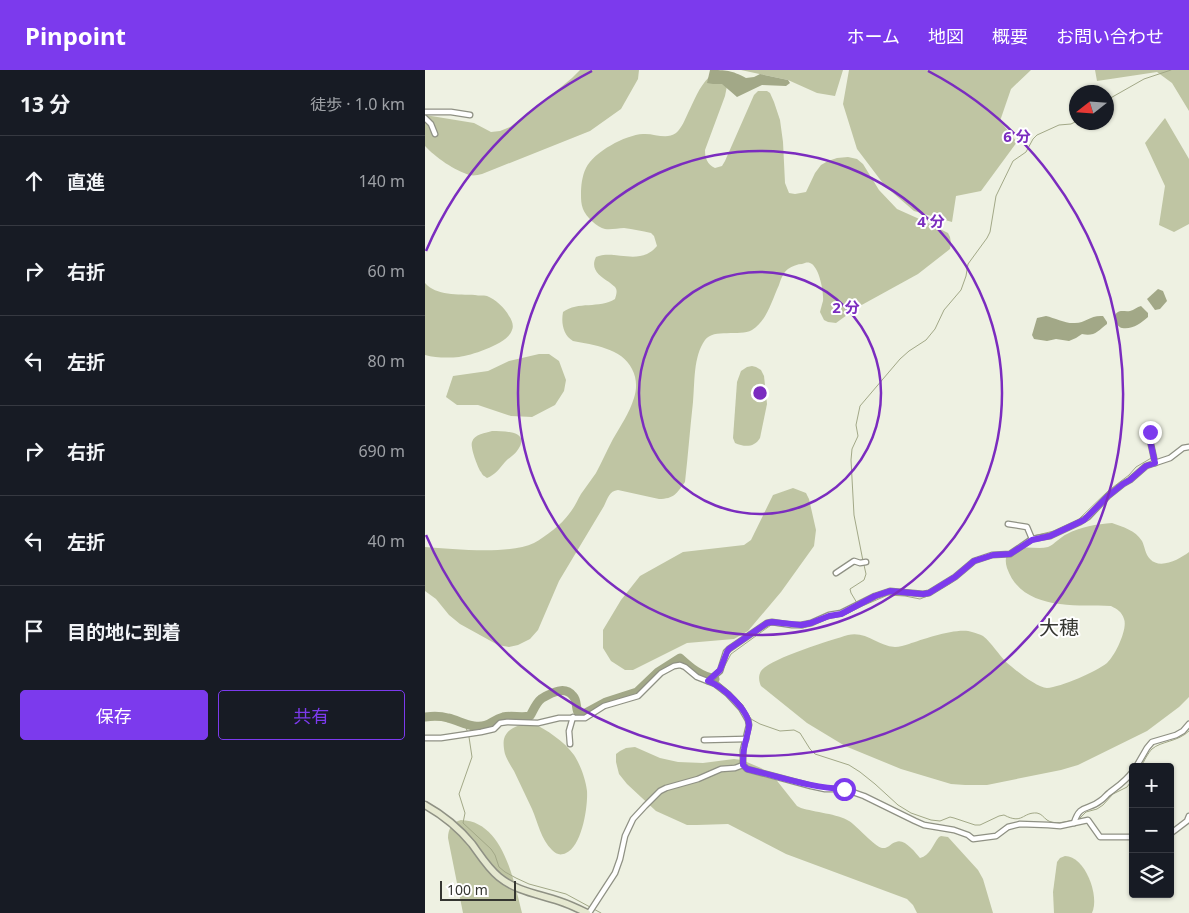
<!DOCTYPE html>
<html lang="ja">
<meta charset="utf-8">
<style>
:root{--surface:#171b24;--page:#20242c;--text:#f1f3f6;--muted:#9ea1a6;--line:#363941;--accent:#7c3aed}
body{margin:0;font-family:"Noto Sans","Noto Sans JP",sans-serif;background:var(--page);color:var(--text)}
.controls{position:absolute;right:15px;bottom:15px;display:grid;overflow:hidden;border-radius:5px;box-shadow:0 1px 4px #0004}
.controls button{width:45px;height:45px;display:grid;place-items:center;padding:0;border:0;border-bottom:1px solid var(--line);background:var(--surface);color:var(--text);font:25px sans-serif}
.compass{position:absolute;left:644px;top:15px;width:45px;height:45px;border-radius:50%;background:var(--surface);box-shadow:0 1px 4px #0004;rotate:253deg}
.scale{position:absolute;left:15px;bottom:12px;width:76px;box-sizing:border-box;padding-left:5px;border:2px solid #353631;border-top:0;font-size:14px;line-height:18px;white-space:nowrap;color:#353631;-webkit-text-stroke:4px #fff;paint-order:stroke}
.stop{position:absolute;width:15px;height:15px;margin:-11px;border:4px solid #7c3aed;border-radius:50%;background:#fff}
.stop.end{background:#7c3aed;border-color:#fff;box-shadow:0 1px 5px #0008}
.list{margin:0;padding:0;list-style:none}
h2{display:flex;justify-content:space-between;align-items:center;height:65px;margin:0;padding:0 20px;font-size:21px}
h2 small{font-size:16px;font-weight:400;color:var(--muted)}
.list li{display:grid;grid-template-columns:32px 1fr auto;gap:15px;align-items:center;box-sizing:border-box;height:90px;padding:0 20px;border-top:1px solid var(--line)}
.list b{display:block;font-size:19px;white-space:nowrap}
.list em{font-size:16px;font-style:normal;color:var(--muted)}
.actions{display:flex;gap:10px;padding:15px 20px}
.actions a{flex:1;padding:11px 0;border:1px solid var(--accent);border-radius:5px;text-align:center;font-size:18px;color:var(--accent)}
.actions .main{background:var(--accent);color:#fff}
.icon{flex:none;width:28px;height:28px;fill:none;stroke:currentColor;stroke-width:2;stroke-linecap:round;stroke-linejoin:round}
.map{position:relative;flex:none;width:764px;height:843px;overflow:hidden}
header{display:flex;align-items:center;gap:30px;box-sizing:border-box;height:70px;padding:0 25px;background:var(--accent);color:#fff}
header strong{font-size:24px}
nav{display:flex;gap:28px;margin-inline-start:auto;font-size:18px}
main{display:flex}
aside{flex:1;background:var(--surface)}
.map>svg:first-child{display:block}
</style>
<header>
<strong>Pinpoint</strong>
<nav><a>ホーム</a><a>地図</a><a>概要</a><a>お問い合わせ</a></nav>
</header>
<main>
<aside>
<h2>13 分<small>徒歩 · 1.0 km</small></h2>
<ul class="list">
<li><svg class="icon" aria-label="ahead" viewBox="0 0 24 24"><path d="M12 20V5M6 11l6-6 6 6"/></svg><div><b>直進</b></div><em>140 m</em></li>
<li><svg class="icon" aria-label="right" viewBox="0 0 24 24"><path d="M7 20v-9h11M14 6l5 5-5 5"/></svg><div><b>右折</b></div><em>60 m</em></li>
<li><svg class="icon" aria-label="left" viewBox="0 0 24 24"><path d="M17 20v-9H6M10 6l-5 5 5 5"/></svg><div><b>左折</b></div><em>80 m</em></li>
<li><svg class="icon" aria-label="right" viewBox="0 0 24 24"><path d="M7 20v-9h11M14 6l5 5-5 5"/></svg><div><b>右折</b></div><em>690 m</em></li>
<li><svg class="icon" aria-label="left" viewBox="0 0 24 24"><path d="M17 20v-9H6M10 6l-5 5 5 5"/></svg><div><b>左折</b></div><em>40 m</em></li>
<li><svg class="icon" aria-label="arrive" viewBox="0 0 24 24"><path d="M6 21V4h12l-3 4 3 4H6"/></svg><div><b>目的地に到着</b></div></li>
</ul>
<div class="actions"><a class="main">保存</a><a>共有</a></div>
</aside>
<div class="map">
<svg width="764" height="843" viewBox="0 0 764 843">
<rect width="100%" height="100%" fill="#eef1e2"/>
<g fill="#bfc5a3">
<path d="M155 0H214L213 9 196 39 165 61 57 104C53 105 48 106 45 105 30 101 10 87 0 76V45L49 53 66 62 75 61 85 57 113 36 147 8Z"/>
<polygon points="316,0 418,0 410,26 392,23 363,10"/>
<polygon points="424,0 606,0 586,19 575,51 592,72 556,121 531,126 527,152 489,141 460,116 432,79 418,34"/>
<polygon points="670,0 764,0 764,41 747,13 732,2 672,11"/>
<path d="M284 7 302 16 300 26 280 80C280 88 282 94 290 98L297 96 300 91 329 25 333 21H342L345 23 349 32 355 50 358 72 360 113 364 123 370 124 381 122 390 103 396 95 403 91 412 88 423 87 432 89 438 94 454 120 472 139 501 152 523 163 525 167 526 173 525 179 493 204 433 237 411 253 403 252 399 250 395 242C396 238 397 234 398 231 399 222 394 196 385 193 382 192 380 193 377 194 373 194 367 196 363 199 358 203 356 209 354 215 347 230 342 251 327 260 314 267 289 258 280 270 268 287 270 312 268 332 265 359 263 385 260 412 252 423 249 429 234 429L193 420C184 421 183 428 179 436L134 511 113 560 105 569 93 575 84 577 73 575 35 554 24 545 11 529 0 521V477C29 479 84 485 109 473 120 467 137 454 144 444 149 438 152 431 156 424 161 417 166 410 171 403 177 392 182 380 188 369 196 355 204 344 209 328 212 319 212 308 207 299 197 278 168 275 148 271 138 265 136 253 138 242 153 231 174 239 190 229 191 225 193 221 190 217 189 216 185 213 184 212 174 206 165 199 171 187 189 179 215 197 232 176L229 166 226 163C217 161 208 159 199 158 193 158 186 160 180 159 172 157 161 147 158 139 156 134 156 129 156 124 156 116 157 106 161 98 169 82 200 65 218 64 229 63 241 70 251 63 257 58 260 49 263 43 269 31 274 17 284 7Z"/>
<polygon points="740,48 764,89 764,154 749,162 734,155 740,116 720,73"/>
<path d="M0 213C11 226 33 224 50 225 54 226 58 225 62 226 70 229 80 238 84 246 87 250 89 256 87 260 83 274 47 285 34 287 24 288 10 288 0 285Z"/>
<polygon points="114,284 124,284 134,291 141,310 139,321 130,335 107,347 86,346 53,335 32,335 21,327 28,306 63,301 84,291"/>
<path d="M327 296 331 297 336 300 339 306 342 334 335 368C329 378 319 377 310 373L308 368 312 312 316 301 322 297Z"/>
<path d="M67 361C80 361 107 361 92 381 89 385 84 388 80 392 75 398 70 405 62 408 58 405 58 406 56 402 53 398 45 377 47 372 49 364 61 363 67 361Z"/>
<polygon points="368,418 381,423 384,429 391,460 389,476 356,522 323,561 309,569 262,573 208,600 200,600 186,591 178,578 178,560 196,530 215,506 258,482 319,475 326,470 348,425"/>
<path d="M687 453C698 457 710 460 717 471 720 477 720 484 725 489 735 500 755 489 764 482V627L754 637 722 661 653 695 636 700 562 715H540L526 714 476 699 420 676 382 653 336 616C334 612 333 606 336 601 344 589 406 570 423 565 442 561 452 576 470 577 474 577 480 575 484 574 499 569 533 557 547 562 550 563 555 564 558 566 567 573 573 584 581 592 589 599 612 618 622 618 636 617 671 602 682 593 690 586 703 559 699 549 697 542 692 539 686 536 650 535 597 541 582 498 580 492 580 485 585 481 597 474 611 480 623 477 630 474 635 467 642 464 655 457 672 454 687 453Z"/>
<path d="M107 653C121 659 140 672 149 685 155 694 161 710 162 721 163 737 157 776 141 783 135 786 131 784 127 780 116 769 113 753 107 739 101 726 95 714 89 701 86 696 82 690 80 684 79 680 78 673 79 669 82 657 97 654 107 653Z"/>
<path d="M210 677 235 688 253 692 278 693 309 689 317 690 336 698 349 707 372 736 376 738C389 742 413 744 424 751 432 756 450 777 457 778 463 779 466 773 471 772 479 768 490 782 495 788 505 786 508 774 514 767L516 766 523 767 553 800 558 809 568 843H492L488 835 482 829 361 784 303 754 272 755H262L231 741 202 714 194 704 191 692V684L195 681 201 678Z"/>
<path d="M36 750C78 751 89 811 97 843H38L23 768C23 759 27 752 36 750Z"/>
<path d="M640 786C660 786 675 826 667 843H629L628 822 632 792 635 788Z"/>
</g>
<g fill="#a2a887">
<path d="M285 0C301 0 306 0 321 8L329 7 335 4 363 10 365 13 361 16 337 15 312 27 297 14H288L282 13Z"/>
<polygon points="733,219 738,221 742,231 735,239 730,240 722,229"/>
<path d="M716 236 723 243V247C716 253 707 260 697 258 692 257 686 246 693 242 696 240 701 242 705 241 709 240 712 237 716 236Z"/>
<path d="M621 246C630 248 641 254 650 253 661 253 665 245 678 246L682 252V254C673 261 669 267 657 264L651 268 644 271 631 269 622 271 609 269 607 265 612 248Z"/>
</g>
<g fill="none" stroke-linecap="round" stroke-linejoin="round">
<g stroke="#a2a887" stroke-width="1">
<polyline points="682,30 719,9 746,0"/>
<polyline points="608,466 629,461 653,450 683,421 704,405 711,397 728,387"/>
<polyline points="438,491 429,445 426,390 427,379 433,366 431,355 435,336 475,289 484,281 501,270 510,259 519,240 536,220 541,206 543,194 562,168 565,162 571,126 588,91 601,82 608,69 612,65 634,55 646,54 652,51"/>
<path d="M552 492 526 513 505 525 495 529 480 526 463 525 435 537 418 546 403 549 378 558 346 555 306 584 296 603 290 609 304 621 317 634 326 649 335 654 355 661 369 660 375 663 385 679 390 684 424 695 435 702 450 714 473 735 486 743 506 750 515 751 525 747 529 748 550 755H555L574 746 579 745C598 755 597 742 612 743 617 744 618 747 622 750 629 755 640 752 649 750"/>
<polyline points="432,533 426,523 425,519 439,510 441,504 439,495"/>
<polyline points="40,655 43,663"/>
<polyline points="44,667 47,687 34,724 40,743 38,753 66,779 70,785 74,797 80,802 91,808 104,814 141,824 176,843"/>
<path d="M716 697C719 691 723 683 727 679 736 671 753 672 764 661"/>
<polyline points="652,749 655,748 661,742 672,739 678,735 688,724 702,717 708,709"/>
</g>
<path stroke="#a2a887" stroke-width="9" d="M0 647C8 646 16 646 23 648 32 650 40 655 49 656 65 658 66 650 78 647 87 645 96 648 105 646 108 641 111 633 116 629 117 628 121 626 123 625 131 621 141 617 148 626 153 631 150 639 154 644L157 645 181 632 212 622 233 602 255 588C266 598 275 606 290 609"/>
<defs>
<g id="minor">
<polyline points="0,42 26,42 45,45"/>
<polyline points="0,48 6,54 10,64"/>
<polyline points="725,355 725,370 730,393"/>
<polyline points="583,454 602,457 607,469"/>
<polyline points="411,503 429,491 435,493 441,492"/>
<polyline points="283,611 295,601 301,582 304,579 342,553 347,552 367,555 376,555 386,553 404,545 416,543 450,526 465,521 498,524 504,523 530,507 549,491 567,485 585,484 607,469 625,466 655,452 663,447 683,426 698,414 705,410 721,396 745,388 758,378 764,377"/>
<polyline points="0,668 16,668 56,662 69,659 75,653 82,652 113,653 134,648 160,648 179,636 213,626 236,603 249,596 255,595 260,597 272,607 290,614 303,624 316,638 323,650 324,655 318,680 318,695 322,699 386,716 400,719 419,719 439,726 490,751 499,755 529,760 543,765 548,769 571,766 583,757 595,754 623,755 635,756 663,750 675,767 708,767"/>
<polyline points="279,670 321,669"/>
<polyline points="145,674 144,661 148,647"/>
<polyline points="711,697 722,678 727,672 751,665 758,661 764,654"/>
<path d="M649 753C655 733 663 741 675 731 679 729 681 725 684 723 693 716 701 711 708 701"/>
<polyline points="745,764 762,751 764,746"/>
<polyline points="164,843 190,803 195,789 200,766 208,749 220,736 235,721 241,718 273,709 296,699 310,698 318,695"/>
</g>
<path id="secondary" d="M0 735C18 745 34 758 47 774 55 785 63 798 74 807 91 821 113 824 134 831 143 834 152 838 162 843"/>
</defs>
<use href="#minor" stroke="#8f9184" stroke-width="7"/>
<use href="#secondary" stroke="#8f9184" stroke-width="9"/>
<use href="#minor" stroke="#fff" stroke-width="4.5"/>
<use href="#secondary" stroke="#e5e8d0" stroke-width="6"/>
</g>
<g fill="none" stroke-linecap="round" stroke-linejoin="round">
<path stroke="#7c3aed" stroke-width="6" d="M419 719C388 718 359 708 330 701L322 699 318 695C318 690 318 684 319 679 320 672 323 664 324 656 324 640 297 616 283 611L295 600 302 582 304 579 342 553 347 552 376 555 386 553 404 546 416 544 450 526 465 521 498 524 504 523 530 507 549 491 568 485 585 484 607 470 625 466 659 450 683 426 698 414 705 410 721 396 730 393 725 370V362"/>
</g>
<g fill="none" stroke="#7b2cbf" stroke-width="2.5">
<circle cx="335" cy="323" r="121"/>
<circle cx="335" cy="323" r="242"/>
<path d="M1 181A363 363 0 0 1 167 1M503 1A363 363 0 1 1 1 465"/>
</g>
<g text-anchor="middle" stroke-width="4" stroke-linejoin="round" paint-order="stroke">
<g font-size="20" fill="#353631" stroke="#fff">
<text x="634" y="565">大穂</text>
</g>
</g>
<circle cx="335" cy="323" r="8" fill="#7b2cbf" stroke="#fff" stroke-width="2.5"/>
<g font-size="15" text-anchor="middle" font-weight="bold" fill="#7b2cbf" stroke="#fff" stroke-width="4" stroke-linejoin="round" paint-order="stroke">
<text x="592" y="72">6 分</text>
<text x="506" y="157">4 分</text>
<text x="421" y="243">2 分</text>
</g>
</svg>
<div class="controls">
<button>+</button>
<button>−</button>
<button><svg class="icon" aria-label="layers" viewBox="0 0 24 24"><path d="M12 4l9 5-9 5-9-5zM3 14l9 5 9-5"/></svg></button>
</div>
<svg class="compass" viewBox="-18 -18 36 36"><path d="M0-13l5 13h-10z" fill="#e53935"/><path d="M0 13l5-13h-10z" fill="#9ea1a6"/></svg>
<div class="scale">100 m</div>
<div class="stop" style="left:419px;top:719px"></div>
<div class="stop end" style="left:725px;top:362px"></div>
</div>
</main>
